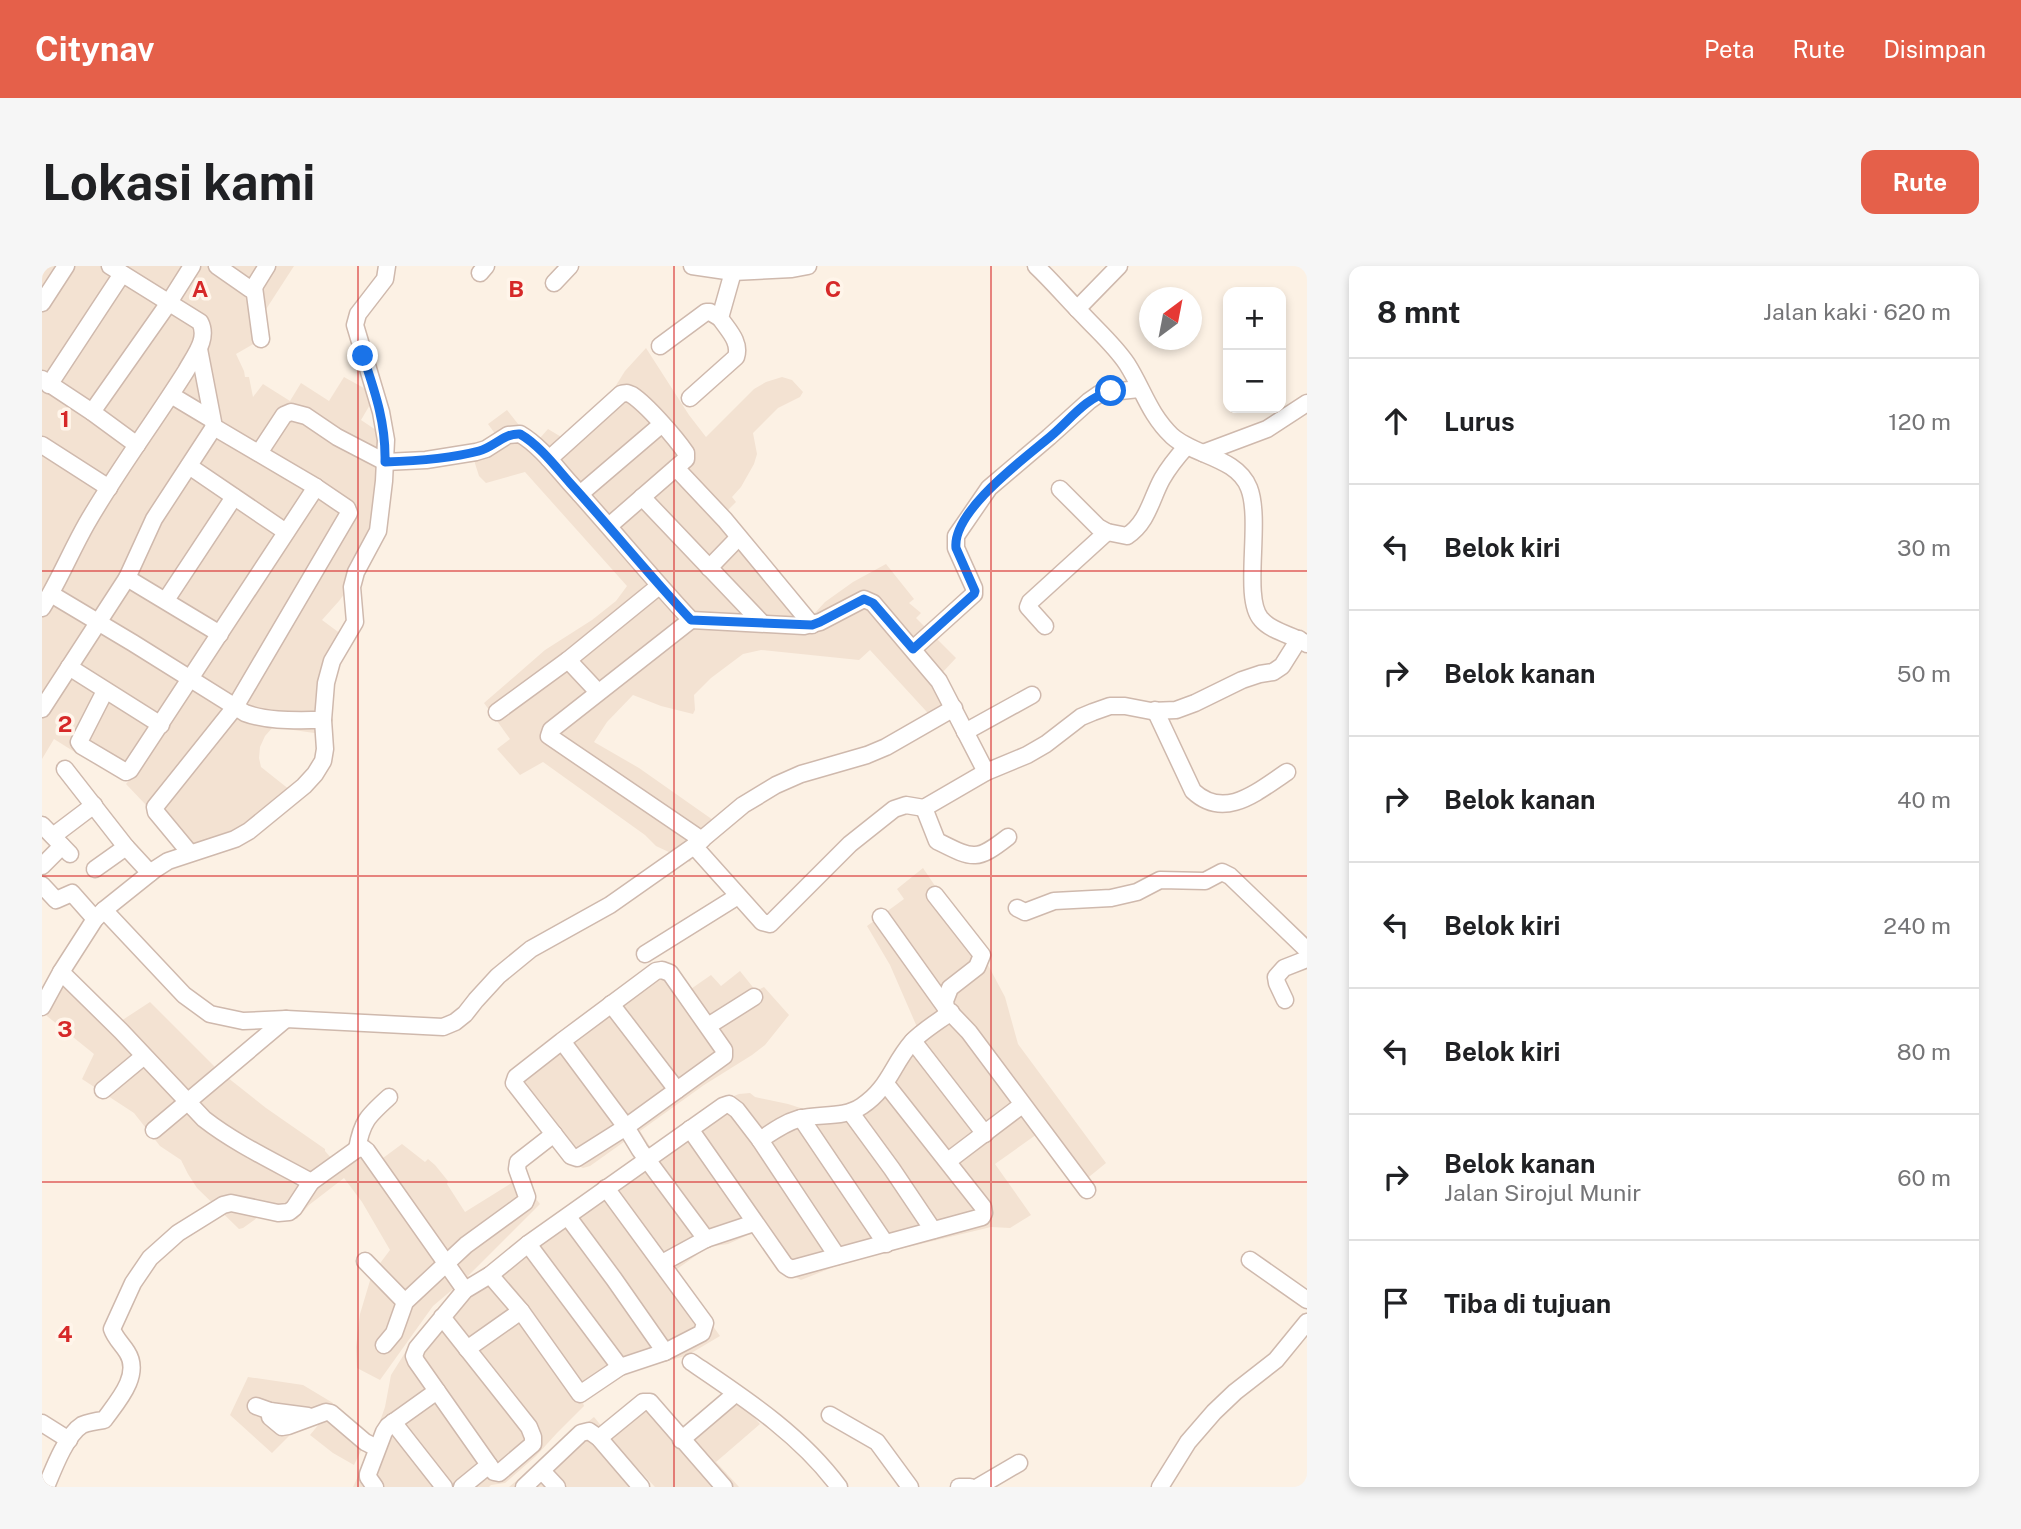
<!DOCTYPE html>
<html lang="id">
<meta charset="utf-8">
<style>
:root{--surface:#fff;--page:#f6f6f6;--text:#202124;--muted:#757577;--line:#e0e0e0;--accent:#e5604a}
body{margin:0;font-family:"Public Sans",sans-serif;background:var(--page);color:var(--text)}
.controls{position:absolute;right:21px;top:21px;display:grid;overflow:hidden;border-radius:14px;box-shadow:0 4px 10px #0003}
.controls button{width:63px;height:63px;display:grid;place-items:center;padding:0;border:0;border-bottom:2px solid var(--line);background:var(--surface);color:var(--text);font:35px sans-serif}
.compass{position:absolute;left:1097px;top:21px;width:63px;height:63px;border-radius:50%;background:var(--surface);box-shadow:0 4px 10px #0003;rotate:32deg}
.stop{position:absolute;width:21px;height:21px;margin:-16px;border:5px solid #1a73e8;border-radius:50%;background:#fff}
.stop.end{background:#1a73e8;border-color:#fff;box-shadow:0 2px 7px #0008}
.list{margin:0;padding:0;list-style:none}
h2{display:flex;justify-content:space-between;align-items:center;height:91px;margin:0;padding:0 28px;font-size:30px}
h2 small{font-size:23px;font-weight:400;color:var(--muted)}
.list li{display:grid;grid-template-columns:46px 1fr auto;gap:21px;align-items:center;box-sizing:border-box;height:126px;padding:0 28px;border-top:2px solid var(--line)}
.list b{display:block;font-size:26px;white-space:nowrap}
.list p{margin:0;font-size:23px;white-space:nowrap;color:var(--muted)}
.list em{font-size:23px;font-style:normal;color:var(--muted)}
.icon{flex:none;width:38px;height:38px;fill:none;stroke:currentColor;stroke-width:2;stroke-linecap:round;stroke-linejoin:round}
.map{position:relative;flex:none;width:1265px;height:1221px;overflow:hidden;border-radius:14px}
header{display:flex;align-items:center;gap:42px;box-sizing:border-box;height:98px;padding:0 35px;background:var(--accent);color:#fff}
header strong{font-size:33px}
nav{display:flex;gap:38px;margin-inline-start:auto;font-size:24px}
.intro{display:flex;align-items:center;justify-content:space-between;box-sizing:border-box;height:168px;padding:0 42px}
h1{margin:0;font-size:49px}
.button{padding:18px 32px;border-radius:14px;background:var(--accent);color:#fff;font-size:24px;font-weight:700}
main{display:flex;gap:42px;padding:0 42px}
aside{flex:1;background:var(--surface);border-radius:14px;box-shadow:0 4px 10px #0003}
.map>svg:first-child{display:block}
</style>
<header>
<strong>Citynav</strong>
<nav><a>Peta</a><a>Rute</a><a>Disimpan</a></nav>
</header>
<div class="intro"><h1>Lokasi kami</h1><a class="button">Rute</a></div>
<main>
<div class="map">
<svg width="1265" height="1221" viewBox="0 0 1265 1221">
<rect width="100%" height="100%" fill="#fcf1e4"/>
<g fill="#f3e2d2">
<polygon points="0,0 252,0 219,51 222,72 194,88 202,105 203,111 207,111 211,131 221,118 248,135 259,117 287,135 302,111 329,126 329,137 319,154 337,166 335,246 309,319 297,335 280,354 299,368 279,468 231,461 223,470 218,481 217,492 219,501 248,524 188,571 142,579 84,518 90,511 58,480 39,490 12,473 0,493"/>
<polygon points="604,82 647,149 664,171 712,123 724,116 740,111 750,114 761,126 758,131 736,142 711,167 715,188 712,198 699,221 690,231 694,236 682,248 772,348 783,336 811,316 844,298 872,333 867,337 879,347 874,352 914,392 899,408 918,442 895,457 828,384 817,394 719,384 701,388 669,412 652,429 653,444 651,448 619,440 591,429 565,456 552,476 597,502 671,554 648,596 614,580 603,569 501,496 478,509 455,483 468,473 442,437 503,384 550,354 574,335 585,320 483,206 444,217 437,210 430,188 459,176 446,158 465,144 480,163 498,172 506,163 531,178 563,137 583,105"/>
<polygon points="881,602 946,699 963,731 976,778 1064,897 1042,915 998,866 953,898 989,949 968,962 949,961 804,996 759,1014 755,1012 720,966 706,969 686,978 666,981 635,1003 633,1007 678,1070 646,1089 586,1107 548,1131 541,1137 542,1140 515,1167 494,1190 463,1217 449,1219 447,1221 311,1221 327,1187 320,1183 312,1199 291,1187 268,1169 282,1152 255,1162 230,1187 188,1149 206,1111 261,1119 291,1137 288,1142 331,1175 343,1141 349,1109 366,1082 395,1043 419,1032 417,1018 391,1040 338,1114 315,1102 314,1081 318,1048 330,1008 348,984 320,936 302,912 267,939 255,953 241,953 226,944 201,962 197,963 155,922 146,908 139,894 118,880 92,847 40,813 52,788 0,746 28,703 79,755 108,736 176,804 224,842 283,883 283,885 290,893 322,867 341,892 360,878 383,896 386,893 393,899 406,915 405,918 423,946 468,918 471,914 489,926 498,938 426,1010 431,1016 603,898 586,873 548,900 541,902 534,899 474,817 621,703 646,725 669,709 679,720 698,705 714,725 722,721 747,749 723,779 710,789 662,819 598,865 613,888 687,832 697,828 708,827 713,831 746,838 768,845 819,837 875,761 848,699 825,660 862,633 855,623"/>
<polygon points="693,1131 718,1158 674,1196 697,1221 613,1221 584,1190 607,1221 467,1221 552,1151 570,1173 606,1142 644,1174"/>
</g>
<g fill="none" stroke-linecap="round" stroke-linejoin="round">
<defs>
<g id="minor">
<polyline points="175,0 208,23 212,21 225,0"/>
<polyline points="650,0 691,6 750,3 766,0"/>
<path d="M994 0C1011 16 1026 34 1042 50 1056 65 1073 80 1085 98 1101 123 1107 148 1130 170 1152 190 1195 191 1207 222 1220 255 1200 332 1219 353 1230 366 1251 369 1265 378"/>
<polyline points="438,7 444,0"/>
<polyline points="512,17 528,0"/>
<polyline points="212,21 219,73"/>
<polyline points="0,37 24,0"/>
<polyline points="1035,43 1077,0"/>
<polyline points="618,80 664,46 668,46 678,52"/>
<polyline points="0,113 50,146 95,179"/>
<polyline points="7,119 80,8"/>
<polyline points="129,129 169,153"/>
<path d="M648 132 694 91C699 76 686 64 678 52L691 6"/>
<polyline points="50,146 126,38 150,0"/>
<polyline points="0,179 67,222"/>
<path d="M217 187 242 149 249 146 264 150 295 171 343 196 384 194 434 186 444 183 466 169 478 168C497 179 513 200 528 217 569 262 607 309 649 354L762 360 778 356 822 333 831 337 897 415 944 506"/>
<polyline points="1161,187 1225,163 1265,137"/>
<path d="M507 193 579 128C585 127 584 126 590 129 605 139 633 171 644 187V193L567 260"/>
<polyline points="147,200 244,266"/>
<polyline points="634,202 683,254 770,359"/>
<path d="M1018 223 1056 261 1065 266 1085 270C1106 256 1109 233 1120 213 1127 201 1135 191 1144 181"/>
<polyline points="538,228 620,158"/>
<polyline points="600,231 720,357"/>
<polyline points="667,302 696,272"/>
<polyline points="85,312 178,368"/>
<path d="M9 328 91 377 203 447C227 456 256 454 281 454"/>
<polyline points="124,334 192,231"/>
<path d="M0 342C17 315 29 285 45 257 75 205 112 156 144 105 152 90 167 73 158 56L68 0"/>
<polyline points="649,354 509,464 507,470 660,574"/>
<polyline points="1003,360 986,341 988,336 1065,266"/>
<polyline points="871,383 932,328 932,322 914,282 914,270 947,222 1007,171 1047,135 1057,128 1069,126 1097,123"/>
<polyline points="526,394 556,426"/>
<polyline points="27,401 119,459"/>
<polyline points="63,425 37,476 40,480 84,506 88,504 274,221"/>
<polyline points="0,443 85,312 112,253 172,161"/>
<path d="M1113 444 1151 525C1183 555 1216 525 1245 506"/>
<polyline points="455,446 526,394 617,320"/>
<polyline points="923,466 990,429"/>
<polyline points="23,503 84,581 108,607"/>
<path d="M882 542 895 575C931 593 934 596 966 571"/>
<polyline points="0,559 28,588"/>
<polyline points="11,570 52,539"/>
<polyline points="652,580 720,656 728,658 808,578 852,543 864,539 882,542 944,506 985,489 1004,478 1039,451 1051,446 1068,440 1083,440 1109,445 1134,444 1153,437 1200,414 1218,408 1231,406 1240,400 1257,373"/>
<polyline points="148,587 114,546 113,541 193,441 307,247 305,242 274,221 172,161 157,83"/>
<polyline points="0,600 20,580"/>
<polyline points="53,603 84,581"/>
<polyline points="0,619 14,634 30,627 53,653"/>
<polyline points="893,629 940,689 935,701 908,722 903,735 904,742 927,766 1045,924"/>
<polyline points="975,642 983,646 1012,635 1069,632 1095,626 1118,614 1163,615 1180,606 1188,610 1265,684"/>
<polyline points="62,644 142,729 168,748 201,755 244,753 401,761 413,756 423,748 434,734 456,710 489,683 568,639 652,580 701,539 734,519 759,508 825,489 844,481 912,442"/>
<polyline points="839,651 904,742"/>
<polyline points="603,688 696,630"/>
<path d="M19 706 79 765 162 853C194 878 233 896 269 916L315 883 321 882 325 885 423 1024"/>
<polyline points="1243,734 1235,717 1234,711 1242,702 1265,693"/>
<polyline points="569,738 635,824"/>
<polyline points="0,741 19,706 53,653 62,644 112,604 126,595 193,573 207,565 262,520 273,508 281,495 283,483 281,454 284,417 290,395 313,356 310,321 314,306 336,265 342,215 344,174 339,146 313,59 316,48 343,13 345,0"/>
<polyline points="666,760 712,731"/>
<polyline points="520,775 474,811 472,817 529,890 535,892 584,861 682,790 682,784 628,707 620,704 614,705 520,775 584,861 598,884 664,973"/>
<polyline points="871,775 943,868"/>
<polyline points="61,824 102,790"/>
<polyline points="809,847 850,903 891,964"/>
<polyline points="759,852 844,978"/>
<polyline points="648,863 743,999 749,1003 940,951 942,947 941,941 844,818"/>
<polyline points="112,864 244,753"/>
<path d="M718 874C730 866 742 857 756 853 777 847 801 853 820 840 847 822 850 799 870 776 880 765 897 755 909 746"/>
<path d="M315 883C320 855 326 850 347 831"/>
<polyline points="906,895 980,839"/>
<polyline points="526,951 572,1013 623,1086 660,1067 663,1057 564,922"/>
<polyline points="486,978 578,1101"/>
<polyline points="1208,994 1265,1034"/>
<polyline points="323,995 363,1036"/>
<polyline points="620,997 664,973 712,957"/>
<polyline points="448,1009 479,1045 538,1128 578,1101 623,1086"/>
<polyline points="400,1051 487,1161 491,1171 491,1178 457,1207 452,1206 374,1095 372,1090 375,1082 423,1024 448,1009 486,978 681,840 687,838 695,844 718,874 795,990"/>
<polyline points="342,1079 352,1067 363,1036 424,979 483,936 485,931 475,903 476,896 512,868"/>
<polyline points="425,1083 479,1045"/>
<path d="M649 1096C702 1132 758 1168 797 1221"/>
<polyline points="214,1140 228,1145 266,1150"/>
<polyline points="228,1145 228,1151 240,1161 246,1160 284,1146 289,1147 323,1176 335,1182"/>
<polyline points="788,1149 835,1176 868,1221"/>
<polyline points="351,1156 402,1221"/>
<polyline points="0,1157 27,1174"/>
<polyline points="557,1172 601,1136 608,1136 682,1221"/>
<polyline points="639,1174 693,1128"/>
<polyline points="500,1205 515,1221"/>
<path d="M4 1221C11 1204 24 1169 40 1159 47 1156 54 1155 62 1154 75 1136 100 1109 85 1086 80 1078 73 1072 70 1063L91 1017 108 992 136 967 181 939 189 937 236 947 247 946 252 942 269 916"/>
<polyline points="333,1221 326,1211 326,1208 342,1166 346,1160 395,1125"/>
<polyline points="420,1221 447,1199"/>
<polyline points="482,1221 539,1167 547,1165 557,1172 599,1221"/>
<polyline points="917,1221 928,1221"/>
<polyline points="936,1221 977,1197"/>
<polyline points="1118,1221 1146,1176 1172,1146 1193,1126 1234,1094 1265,1056"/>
</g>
</defs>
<use href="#minor" stroke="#cfb9ad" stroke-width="19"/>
<use href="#minor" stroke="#fff" stroke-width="16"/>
</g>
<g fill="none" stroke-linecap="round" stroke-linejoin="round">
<path stroke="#1a73e8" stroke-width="9" d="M321 90C333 126 344 157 343 196 374 195 406 193 437 185 452 181 462 167 478 168 497 179 513 200 528 217 569 262 607 309 649 354L770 359 778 356 822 333 831 337 871 383 932 328 933 325 914 282C910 245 983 192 1009 170 1028 154 1043 132 1069 125"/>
</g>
<path fill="none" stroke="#d62828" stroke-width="2" stroke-opacity="0.55" d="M316 0V1221M632 0V1221M949 0V1221M0 305H1265M0 610H1265M0 916H1265"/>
<g font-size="23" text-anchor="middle" font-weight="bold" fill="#d62828" stroke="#fff5ea" stroke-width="7" stroke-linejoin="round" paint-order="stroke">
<text x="158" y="31">A</text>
<text x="474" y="31">B</text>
<text x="791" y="31">C</text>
<text x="23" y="161">1</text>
<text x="23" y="466">2</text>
<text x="23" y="771">3</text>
<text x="23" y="1076">4</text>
</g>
</svg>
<div class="controls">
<button>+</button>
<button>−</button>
</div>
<svg class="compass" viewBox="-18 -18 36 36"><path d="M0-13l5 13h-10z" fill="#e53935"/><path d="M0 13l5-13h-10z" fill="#757577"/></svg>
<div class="stop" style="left:1069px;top:125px"></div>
<div class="stop end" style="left:321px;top:90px"></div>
</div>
<aside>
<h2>8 mnt<small>Jalan kaki · 620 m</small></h2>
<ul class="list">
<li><svg class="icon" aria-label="ahead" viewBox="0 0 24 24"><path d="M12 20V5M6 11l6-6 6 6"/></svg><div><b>Lurus</b></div><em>120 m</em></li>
<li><svg class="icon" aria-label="left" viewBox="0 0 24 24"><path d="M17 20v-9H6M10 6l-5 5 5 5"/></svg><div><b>Belok kiri</b></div><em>30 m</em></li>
<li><svg class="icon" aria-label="right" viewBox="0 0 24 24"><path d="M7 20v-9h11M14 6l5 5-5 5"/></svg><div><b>Belok kanan</b></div><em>50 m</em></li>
<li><svg class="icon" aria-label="right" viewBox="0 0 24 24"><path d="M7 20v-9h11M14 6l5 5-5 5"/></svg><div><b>Belok kanan</b></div><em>40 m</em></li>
<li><svg class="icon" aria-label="left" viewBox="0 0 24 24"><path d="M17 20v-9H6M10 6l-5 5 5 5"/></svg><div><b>Belok kiri</b></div><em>240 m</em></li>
<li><svg class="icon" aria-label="left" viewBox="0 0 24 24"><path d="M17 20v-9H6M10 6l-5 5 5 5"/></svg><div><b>Belok kiri</b></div><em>80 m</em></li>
<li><svg class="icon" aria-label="right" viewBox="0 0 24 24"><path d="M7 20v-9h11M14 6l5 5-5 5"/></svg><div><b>Belok kanan</b><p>Jalan Sirojul Munir</p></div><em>60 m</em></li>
<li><svg class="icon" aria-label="arrive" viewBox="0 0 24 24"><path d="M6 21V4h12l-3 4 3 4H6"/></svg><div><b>Tiba di tujuan</b></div></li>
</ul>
</aside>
</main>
